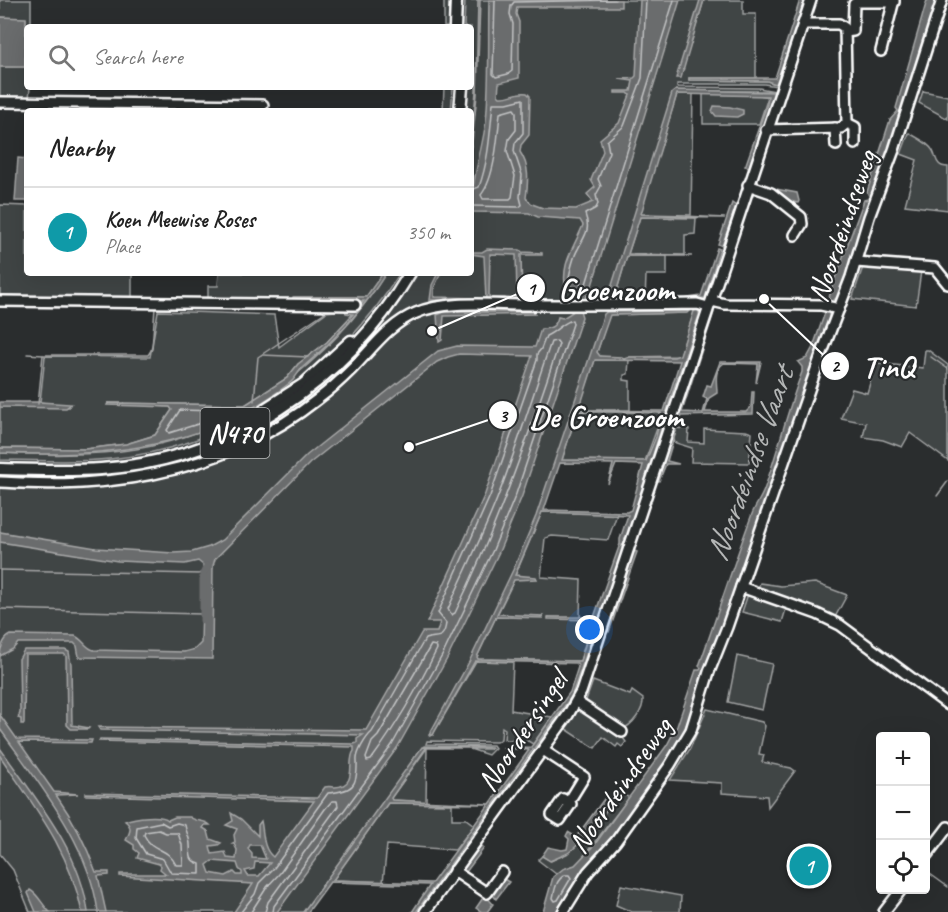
<!DOCTYPE html>
<meta charset="utf-8">
<style>
:root{--surface:#fff;--page:#f2f2f2;--text:#222;--muted:#767676;--line:#e0e0e0;--accent:#db2777}
body{margin:0;font-family:Caveat,sans-serif;background:var(--page);color:var(--text)}
.controls{position:absolute;right:18px;bottom:18px;display:grid;overflow:hidden;border-radius:6px;box-shadow:0 6px 24px #0002}
.controls button{width:54px;height:54px;display:grid;place-items:center;padding:0;border:0;border-bottom:2px solid var(--line);background:var(--surface);color:var(--text);font:30px sans-serif}
.you{position:absolute;left:590px;top:630px;width:21px;height:21px;margin:-15px;border:4px solid #fff;border-radius:50%;background:#1a73e8;box-shadow:0 0 0 9px #1a73e833}
.badge{display:grid;place-items:center;width:39px;height:39px;border-radius:50%;background:var(--accent);color:#fff;font-size:20px;font-weight:700}
.pin{position:absolute;translate:-50% -50%;border:3px solid #fff;box-shadow:0 2px 6px #0006}
.list{margin:0;padding:0;list-style:none}
h2{display:flex;justify-content:space-between;align-items:center;height:78px;margin:0;padding:0 24px;font-size:26px}
h2 small{font-size:20px;font-weight:400;color:var(--muted)}
.list li{display:grid;grid-template-columns:39px 1fr auto;gap:18px;align-items:center;box-sizing:border-box;height:90px;padding:0 24px;border-top:2px solid var(--line)}
.list b{display:block;font-size:22px;white-space:nowrap}
.list p{margin:0;font-size:20px;white-space:nowrap;color:var(--muted)}
.list em{font-size:20px;font-style:normal;color:var(--muted)}
.icon{flex:none;width:33px;height:33px;fill:none;stroke:currentColor;stroke-width:2;stroke-linecap:round;stroke-linejoin:round}
.map{position:relative;flex:none;width:948px;height:912px;overflow:hidden}
.search{position:absolute;background:var(--surface);box-shadow:0 6px 24px #0002;left:24px;top:24px;width:450px;height:66px;display:flex;align-items:center;gap:15px;box-sizing:border-box;padding:0 21px;border-radius:6px;color:var(--muted);font-size:22px}
.panel{position:absolute;background:var(--surface);box-shadow:0 6px 24px #0002;left:24px;top:108px;width:450px;height:168px;border-radius:6px}
.map>svg:first-child{display:block}
</style>
<div class="map">
<svg width="948" height="912" viewBox="0 0 948 912">
<rect width="100%" height="100%" fill="#2a2d2e"/>
<filter id="ink" filterUnits="userSpaceOnUse"><feTurbulence type="fractalNoise" baseFrequency=".0167" numOctaves="2"/><feDisplacementMap in="SourceGraphic" scale="12" xChannelSelector="R" yChannelSelector="G"/><feConvolveMatrix kernelMatrix="1 2 1 2 8 2 1 2 1" color-interpolation-filters="sRGB"/></filter>
<g filter="url(#ink)">
<g fill="#414445" stroke="#a0a2a2" stroke-width="1.5">
<polygon points="0,0 31,0 31,27 27,27 27,87 30,87 29,99 0,99 0,67 25,67 26,19 0,17"/>
<rect x="444" y="0" width="10" height="27"/>
<path d="M465 0H702L680 78 704 0H743V14H756V78H689V80L767 81 776 84 787 54 789 58 779 85 777 86 764 84H677V87L759 88 775 91H675L610 300H614L627 256H667V275H646L645 302 609 303 608 307 695 306 703 309 704 315 697 334 695 336V344L682 379 676 382 699 315V309L694 312 680 356 630 357 626 359 599 356 597 352 609 315 686 313 688 311 686 310 606 312C588 368 573 427 552 482 518 570 477 654 430 736L433 735 435 731 476 661 513 662 511 710 552 717 533 744 528 741 506 740 504 739 505 729 502 727 501 739 496 742 427 741 426 744 493 745 495 748 488 755 470 749H490L492 748 491 747 424 746 304 912H30L13 870 0 854V485C38 485 76 487 114 483 192 475 269 443 330 393 350 376 367 357 385 338L382 333C303 420 215 471 96 480 64 482 32 480 0 480V470C39 471 79 473 119 468 242 452 348 380 412 273H471V111H462L464 87H471V27H464Z"/>
<polygon points="444,87 453,87 451,111 443,111"/>
<polygon points="923,91 948,96 948,119 919,103"/>
<polygon points="677,94 693,94 691,215 640,214"/>
<polygon points="703,94 759,95 768,97 759,124 703,124"/>
<path d="M909 133C916 137 929 143 933 151 937 159 936 167 948 167V210L905 205 917 160 901 154Z"/>
<polygon points="0,205 27,206 27,273 132,273 132,298 0,295"/>
<polygon points="640,217 696,218 695,234 685,235 685,255 628,254"/>
<polygon points="863,267 921,271 916,306 852,299"/>
<polygon points="219,273 383,273 366,297 293,297 364,301 357,310 345,311 346,312 353,314 327,342 298,364 287,378 245,405 108,403 171,407 172,410 155,435 126,444 85,449 0,448 0,407 70,407 40,402 45,356 150,357 158,311 274,315 279,347 325,313 320,307 208,299 208,286 218,286"/>
<path d="M386 273H400C335 376 232 446 110 459 73 463 37 460 0 460V453C45 455 92 456 136 449 241 431 330 361 386 273Z"/>
<polygon points="925,350 928,350 948,365 948,461 910,433 902,447 883,440 863,437 866,423 841,418 852,389 867,393 876,363 923,368"/>
<polygon points="595,360 629,360 628,374 624,375 624,380 630,381 630,410 578,410"/>
<polygon points="577,412 657,412 662,415 645,461 562,460"/>
<polygon points="673,428 689,429 688,442 704,443 704,429 746,431 752,433 749,463 691,462 692,448 673,442 676,431"/>
<polygon points="542,512 617,514 608,540 552,536 545,538 541,577 581,580 580,618 548,617 592,620 580,661 478,659 477,657 496,617 515,616 497,615 514,580 518,577 515,576"/>
<polygon points="760,583 781,586 815,583 847,595 835,617 758,588"/>
<polygon points="610,587 611,587 583,681 578,680"/>
<polygon points="748,594 787,606 782,622 742,612"/>
<polygon points="737,656 772,664 762,710 728,702"/>
<path d="M593 681 630 695 632 691 643 699C644 710 632 726 622 729L585 703Z"/>
<polygon points="577,684 581,687 577,697 538,748 536,747 571,697"/>
<polygon points="578,706 583,707 618,731 626,742 622,747 618,744 616,747 603,737 595,748 563,727"/>
<polygon points="707,709 762,722 765,726 759,754 764,755 762,762 791,768 795,771 768,807 767,796 722,793 722,783 670,780 690,749"/>
<polygon points="427,748 426,802 392,800 391,798"/>
<polygon points="619,791 629,798 580,861 573,867 556,874 538,860 542,856 551,861 567,853 587,835"/>
<polygon points="388,803 452,804 452,819 466,819 474,825 455,850 387,845 383,882 333,880"/>
<polygon points="621,885 681,896 680,912 632,912 616,905"/>
</g>
<g fill="#6a6c6d" stroke="#a6a7a7" stroke-width="1.5" fill-rule="evenodd">
<polygon points="478,0 480,0 477,95 471,153 476,91"/>
<path d="M489 0H621V7H517L516 14 519 22V78L499 83 498 95 500 97C510 98 517 91 527 93L530 96 529 135 521 145 520 152C530 166 528 182 526 198L532 204 543 208 576 209 593 202 587 194 595 187 591 180 603 151 600 139 619 123 630 95 628 93H615V91H631L633 81 619 79 634 78 636 76 640 0H680L590 292 582 302 575 295V287L571 286 566 291C560 264 573 250 583 225L580 220 538 217 529 213 471 212C471 181 482 151 486 121 490 81 488 40 489 0Z"/>
<polygon points="700,0 704,0 681,78 676,78"/>
<polygon points="800,0 805,0 776,84 767,81 689,80 689,78 775,78"/>
<path d="M927 0H938L840 295C832 300 826 311 830 320L770 487 754 540 720 634 704 671 694 706 683 733 670 755 610 841 570 889 558 912H543L553 877 563 869 575 865 595 844 667 745 677 726 696 670H700L701 668 699 666C717 616 733 565 752 514 755 506 761 498 764 490 778 451 787 411 802 372V367L798 362 807 358 813 347 829 301 830 292 864 200 868 199 869 196 867 192 890 120 898 111 896 108Z"/>
<polygon points="0,17 26,18 25,67 0,67"/>
<polygon points="676,90 774,92 749,167 745,166 746,164 767,104 768,96 677,94 641,214 725,218 640,217 628,254 692,256 627,256 614,300 610,300 608,298 672,93"/>
<polygon points="714,106 730,107 743,110 743,114 737,117 716,116 712,111"/>
<polygon points="18,158 27,159 27,201 15,201"/>
<path d="M765 187 797 193 799 201 798 203C789 203 775 191 765 187Z"/>
<polygon points="732,203 736,206 722,246 718,244"/>
<polygon points="717,248 720,249 705,298 689,299 688,298 701,296"/>
<polygon points="487,249 520,250 522,252 542,253 542,255 521,255 522,297 538,298 538,300 510,300 517,296 516,255 490,254 489,296 491,298 505,298 505,300 486,300 484,256 471,254 471,252 482,252"/>
<path d="M383 273H386C363 310 335 340 302 368 297 373 296 378 291 382 206 449 104 458 0 453V448L85 449 126 444 155 435 172 410 170 407 107 405 108 403 245 405 287 378 298 364 327 342 353 314 346 313 345 310H357L364 301H292L293 297H366Z"/>
<polygon points="438,273 441,273 434,288 434,297 477,298 477,300 430,300 432,285"/>
<path d="M577 309 580 310 582 317 522 496 499 552 448 657 397 748 277 912H234L253 884 120 876V874H166L160 869 161 866 159 864 137 858 139 853 134 849V845L126 840C130 832 133 827 125 821 135 817 162 814 168 820L175 817H190C197 823 204 819 210 825H205L203 828 208 831 210 839 221 843 218 845 210 846 212 854 225 852 227 858 236 859 237 850 234 844H231L235 842 234 835 237 829 226 825 233 821 231 813 241 819 258 836V825L261 821C264 834 262 848 273 857L314 801 86 795V793L317 798 325 787C329 786 332 787 335 787 359 786 346 761 354 751V747L99 741 100 739 354 744 357 743V739L363 735 100 730 98 727 366 730 422 632H437L440 622H427L485 494 532 356 459 354 448 357 437 362 310 463 215 559 213 566 212 659 79 657 77 646 74 643H18L13 649 0 656C0 648 4 638 11 635L75 636C83 639 86 649 94 650L184 652 195 649 201 643 203 565 198 561 185 564 118 561 0 542V532L96 548 173 553 192 552 209 547 222 540 307 455 438 351 457 346 535 347 541 329C551 329 556 326 558 317L563 318ZM250 845H260L266 859 252 858V854L248 849ZM212 861 237 863 239 869 242 872V875H237L234 872 226 876 210 873 207 865ZM255 862 270 863 259 876H248L245 871 254 869Z"/>
<path d="M699 309V315L674 388 625 544 622 545 621 557 571 697 416 912H412L430 885 330 882 308 912H303L422 747 492 748H426L391 798 392 800 490 804 529 750 502 748 531 747 570 692 578 667 577 663 475 661 435 731 433 735H429L469 662 513 570 536 516 604 314 607 312 689 311 687 313 610 315 597 352 600 356 622 357 624 359 630 357H674L680 355 694 311ZM595 360 680 361 664 411 579 410ZM583 411 661 413 656 437 646 461 562 460 577 412ZM560 463 613 464 608 484 616 464 643 465 631 510 627 512 544 510ZM542 512 628 515 620 539V544L594 617H548V619L593 620 580 661 478 659 477 657 496 617 543 618V616L497 614 514 580 537 579 536 577 515 575ZM388 803 487 804 488 806 432 883 333 880Z"/>
<polygon points="444,312 533,312 535,314 444,316 442,340 439,342 437,315"/>
<path d="M714 312 682 412 703 413 707 399 703 397 707 385 711 386 720 362H761L756 383 758 364 724 363C713 371 717 382 717 393L709 398 705 412H746L751 407 752 392H754L753 414 682 416 678 425H676Z"/>
<polygon points="0,402 40,402 71,404 66,408 0,407"/>
<polygon points="674,430 676,431 667,461 679,464 666,464 659,481 657,481"/>
<polygon points="634,551 637,552 609,632 607,631"/>
<polygon points="24,650 65,650 69,652 71,664 72,725 89,728 88,729 71,729 67,725 66,656 64,654 25,654 24,724 21,724 21,719 18,718 20,713 19,659"/>
<path d="M0 715 17 739 92 740 91 743 19 742 54 792 78 794 56 795C73 819 86 844 96 872H109V875L98 876 106 912H98C89 843 39 784 0 729Z"/>
<path d="M0 748C35 798 80 850 88 912H82C69 849 35 808 0 756Z"/>
<path d="M604 799 611 803C599 821 586 840 568 853 563 856 556 858 550 861L542 856 548 847 562 850 567 849 569 839 566 836 568 832 576 837Z"/>
<polygon points="481,845 484,848 463,876 460,874"/>
<polygon points="502,878 509,882 496,899 491,892"/>
<path d="M30 890C38 894 43 906 50 912H36L28 893Z"/>
<polygon points="485,895 493,904 487,912 482,912 476,908"/>
</g>
<g fill="none" stroke-linecap="round" stroke-linejoin="round">
<g stroke="#c3c4c5" stroke-width="1.5">
<polyline points="495,0 493,74 496,77 508,74 512,71 513,24 510,14 511,6 514,2 615,0"/>
<path d="M646 0 642 78 624 126 607 141 609 152 598 179 601 186 596 195 598 204 596 208 585 214C591 230 585 235 578 249 573 257 571 268 569 277L570 280 577 281 583 286 586 284 674 0"/>
<path d="M514 109 516 112V130L509 139 507 151 515 176 512 197 510 199H483L481 195C495 178 498 135 500 113Z"/>
<path d="M471 190 479 187C489 160 490 131 493 103H507L523 99V133L515 143 514 151 522 175 520 197 522 205 519 207 471 206"/>
<path d="M557 341 559 344C528 437 498 525 455 613L451 615 448 609C464 573 482 537 497 499 517 448 533 394 551 342Z"/>
<polygon points="180,410 219,411 222,414 214,419 169,433 167,430"/>
<path d="M431 645 436 646 437 649C418 688 396 726 371 760L367 761 366 758 372 742 378 736Z"/>
<path d="M161 822 168 826 177 823 185 825C186 832 190 838 190 845 191 855 188 860 200 864V874L171 873 163 859 146 854 136 838 137 827Z"/>
<path d="M159 830 166 833H178L182 845 183 865H176C167 846 153 853 144 835L145 832Z"/>
<path d="M565 875H569L571 878 558 900 555 901 553 898C555 889 556 880 565 875Z"/>
<path d="M241 912 255 894 259 883 274 868 328 793C353 791 358 786 357 761 356 753 366 737 372 732L425 639C437 635 444 641 446 623L438 613 490 496 537 360V354L541 349 546 336C556 332 562 323 572 320L573 324 516 494 493 550 443 654 392 745 274 906 273 912"/>
<polyline points="251,912 267,887 280,873 325,809 332,801 337,801 338,806 268,902 265,912"/>
</g>
<g stroke="#a6a7a7" stroke-width="1.5">
<polyline points="27,354 43,355 38,404"/>
<polyline points="43,355 148,355 152,349 155,308"/>
<polyline points="262,355 308,357"/>
<polyline points="931,357 948,369"/>
<polyline points="254,401 258,357 325,312 336,311"/>
<polyline points="937,496 948,481"/>
<polyline points="0,570 203,574"/>
<polyline points="0,609 202,614"/>
<polyline points="926,871 948,887"/>
</g>
<polyline stroke="#6a6c6d" stroke-width="7" points="203,620 203,574 207,566"/>
<defs>
<g id="minor">
<polyline points="845,32 853,31 854,4 857,2 894,2"/>
<polyline points="881,51 894,0"/>
<polyline points="0,102 263,105"/>
<polyline points="847,123 855,127 855,144"/>
<polyline points="835,128 836,145"/>
<polyline points="766,130 841,128 847,123 845,28 839,24 803,24"/>
<polyline points="748,185 771,193 801,217 802,224 795,235"/>
<polyline points="856,262 935,268 948,284"/>
<polyline points="0,301 355,305"/>
<polyline points="712,301 725,304 821,305 839,309"/>
<path d="M0 482C27 483 55 485 82 483 168 478 250 453 318 399 330 390 341 380 352 369 372 349 389 324 416 313 447 300 491 305 524 305 582 305 640 305 697 304L708 307"/>
<polyline points="741,587 817,614 840,625 948,705"/>
<polyline points="577,702 622,732"/>
<polyline points="543,750 584,777 568,803"/>
<polygon points="563,799 571,804 560,820 552,815"/>
<polyline points="926,856 948,827"/>
<polyline points="454,871 487,893 502,872"/>
<polyline points="425,912 568,715 581,692 811,0"/>
<polyline points="563,912 588,872 616,841 670,765 691,730 709,672 727,627 820,358 851,277 869,217 894,150 942,0"/>
<polyline points="884,912 901,890"/>
</g>
<g id="major">
<polyline points="455,27 456,0"/>
<polyline points="460,111 462,87"/>
<polyline points="265,409 304,384 351,341"/>
<path d="M0 469C33 470 67 471 101 469 229 460 345 383 410 273"/>
</g>
</defs>
<use href="#minor" stroke="#fff" stroke-width="14"/>
<use href="#major" stroke="#fff" stroke-width="15"/>
<use href="#minor" stroke="#2a2d2e" stroke-width="9"/>
<use href="#major" stroke="#2a2d2e" stroke-width="10"/>
</g>
</g>
<g text-anchor="middle" stroke-width="4.5" stroke-linejoin="round" paint-order="stroke">
<rect fill="#2a2d2e" stroke="#bfc0c0" stroke-width="1.5" x="200.5" y="408" width="69" height="50" rx="4.5"/>
<g font-size="28" font-weight="bold" fill="#fff">
<text x="235" y="443">N470</text>
</g>
<g font-size="30" fill="#fff" stroke="#2a2d2e">
<text transform="translate(842 226) rotate(-71)" y="10">Noordeindseweg</text>
<text transform="translate(522 731) rotate(-56)" y="10">Noordersingel</text>
<text transform="translate(620 785) rotate(-55)" y="10">Noordeindseweg</text>
</g>
<g font-size="32" font-style="italic" fill="#b4b6b6" stroke="#2a2d2e">
<text transform="translate(749 464) rotate(-70)" y="11">Noordeindse Vaart</text>
</g>
</g>
<path fill="none" stroke="#fff" stroke-width="2" d="M432 331L531 288M764 299L835 366M409 447L503 415"/>
<g fill="#fff" stroke="#2a2d2e" stroke-width="2">
<circle cx="432" cy="331" r="6"/>
<circle cx="764" cy="299" r="6"/>
<circle cx="409" cy="447" r="6"/>
<circle cx="531" cy="288" r="15"/>
<circle cx="835" cy="366" r="15"/>
<circle cx="503" cy="415" r="15"/>
</g>
<g font-size="18" text-anchor="middle" font-weight="bold" fill="#111">
<text x="531" y="295">1</text>
<text x="835" y="372">2</text>
<text x="503" y="422">3</text>
</g>
<g font-size="32" text-anchor="middle" font-weight="bold" fill="#fff" stroke="#2a2d2e" stroke-width="4.5" stroke-linejoin="round" paint-order="stroke">
<text x="616" y="300">Groenzoom</text>
<text x="888" y="377">TinQ</text>
<text x="606" y="427">De Groenzoom</text>
</g>
</svg>
<div class="controls">
<button>+</button>
<button>−</button>
<button><svg class="icon" aria-label="locate" viewBox="0 0 24 24"><circle cx="12" cy="12" r="6"/><path d="M12 2v4M12 18v4M2 12h4M18 12h4"/></svg></button>
</div>
<div class="you"></div>
<div class="pin badge" style="left:809px;top:866px;background:#0f9aa8">1</div>
<div class="search"><svg class="icon" aria-label="search" viewBox="0 0 24 24"><circle cx="10" cy="10" r="6"/><path d="M15 15l6 6"/></svg>Search here</div>
<section class="panel">
<h2>Nearby<small></small></h2>
<ul class="list">
<li><span class="badge" style="background:#0f9aa8">1</span><div><b>Koen Meewise Roses</b><p>Place</p></div><em>350 m</em></li>
</ul>
</section>
</div>
